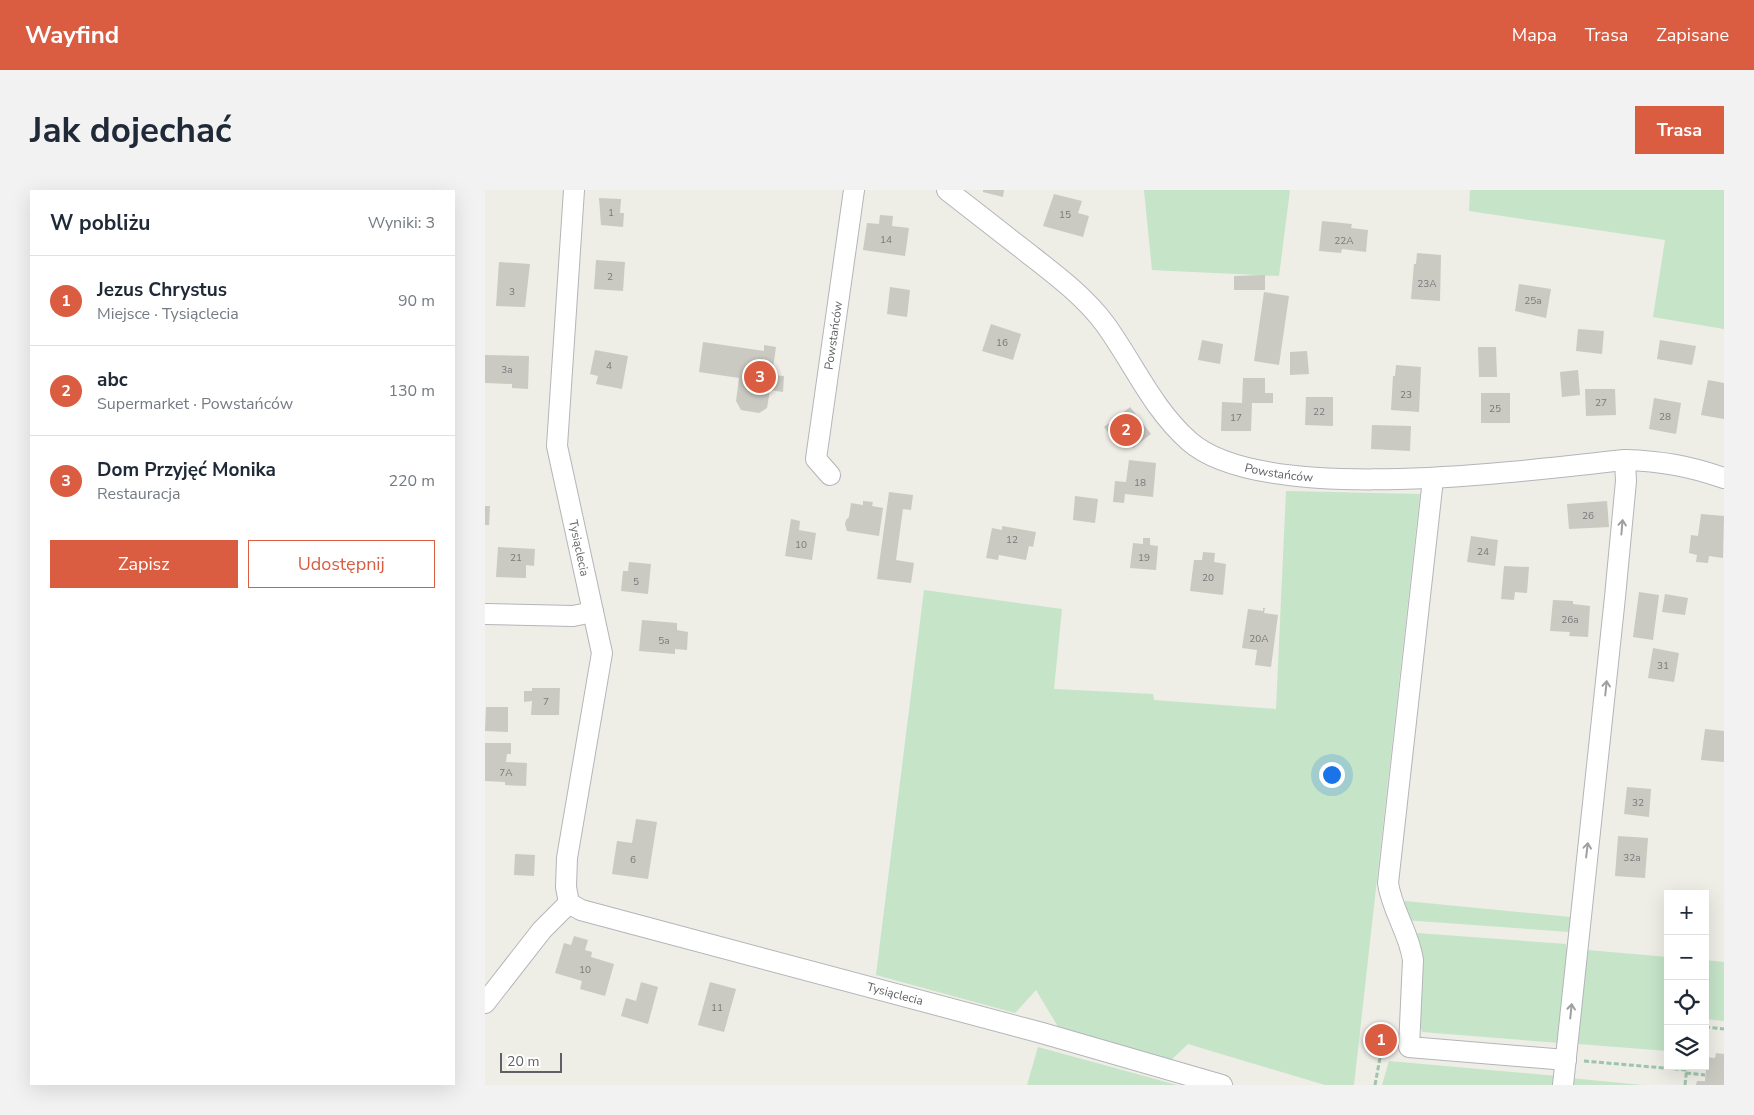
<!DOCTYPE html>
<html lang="pl">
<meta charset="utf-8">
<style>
:root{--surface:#fff;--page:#f2f2f3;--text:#1f2937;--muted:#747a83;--line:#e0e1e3;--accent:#da5c41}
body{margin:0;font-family:"Nunito Sans",sans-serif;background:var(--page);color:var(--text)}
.controls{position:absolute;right:15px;bottom:15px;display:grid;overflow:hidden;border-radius:0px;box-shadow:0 5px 20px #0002}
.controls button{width:45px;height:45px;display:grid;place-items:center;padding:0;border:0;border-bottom:1px solid var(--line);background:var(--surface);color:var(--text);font:25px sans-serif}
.scale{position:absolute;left:15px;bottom:12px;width:62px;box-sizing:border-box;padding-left:5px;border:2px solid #5e6065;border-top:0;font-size:14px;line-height:18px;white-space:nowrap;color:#5e6065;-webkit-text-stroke:4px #fff;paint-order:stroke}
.you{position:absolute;left:846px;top:584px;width:18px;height:18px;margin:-12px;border:4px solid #fff;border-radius:50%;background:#1a73e8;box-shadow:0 0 0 8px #1a73e833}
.badge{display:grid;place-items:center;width:32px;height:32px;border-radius:50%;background:var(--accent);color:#fff;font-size:16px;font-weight:700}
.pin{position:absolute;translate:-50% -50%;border:2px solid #fff;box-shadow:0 1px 5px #0006}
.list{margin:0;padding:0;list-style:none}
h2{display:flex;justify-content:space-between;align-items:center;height:65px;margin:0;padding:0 20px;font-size:21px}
h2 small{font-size:16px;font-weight:400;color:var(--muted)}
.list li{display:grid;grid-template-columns:32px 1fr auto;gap:15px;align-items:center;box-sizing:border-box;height:90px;padding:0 20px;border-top:1px solid var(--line)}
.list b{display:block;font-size:19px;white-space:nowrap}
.list p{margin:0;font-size:16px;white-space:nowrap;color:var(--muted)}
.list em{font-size:16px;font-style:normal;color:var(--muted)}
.actions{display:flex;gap:10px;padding:15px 20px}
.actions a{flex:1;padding:11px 0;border:1px solid var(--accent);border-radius:0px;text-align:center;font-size:18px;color:var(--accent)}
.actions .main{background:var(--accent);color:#fff}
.icon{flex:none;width:28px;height:28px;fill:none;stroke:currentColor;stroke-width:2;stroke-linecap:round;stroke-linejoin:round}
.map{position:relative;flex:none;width:1239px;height:895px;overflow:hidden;border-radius:0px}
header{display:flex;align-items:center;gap:30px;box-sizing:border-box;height:70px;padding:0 25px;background:var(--accent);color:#fff}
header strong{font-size:24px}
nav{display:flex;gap:28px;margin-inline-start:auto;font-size:18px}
.intro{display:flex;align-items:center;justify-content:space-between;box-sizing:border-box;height:120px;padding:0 30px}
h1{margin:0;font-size:35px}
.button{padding:12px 22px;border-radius:0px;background:var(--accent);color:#fff;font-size:18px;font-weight:700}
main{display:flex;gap:30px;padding:0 30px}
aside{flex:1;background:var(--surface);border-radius:0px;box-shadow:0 5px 20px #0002}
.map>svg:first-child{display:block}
</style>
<header>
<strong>Wayfind</strong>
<nav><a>Mapa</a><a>Trasa</a><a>Zapisane</a></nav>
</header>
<div class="intro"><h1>Jak dojechać</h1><a class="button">Trasa</a></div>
<main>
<aside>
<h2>W pobliżu<small>Wyniki: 3</small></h2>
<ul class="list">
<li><span class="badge">1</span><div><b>Jezus Chrystus</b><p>Miejsce · Tysiąclecia</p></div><em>90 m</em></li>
<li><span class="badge">2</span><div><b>abc</b><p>Supermarket · Powstańców</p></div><em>130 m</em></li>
<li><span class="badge">3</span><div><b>Dom Przyjęć Monika</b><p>Restauracja</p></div><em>220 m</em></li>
</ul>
<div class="actions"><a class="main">Zapisz</a><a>Udostępnij</a></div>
</aside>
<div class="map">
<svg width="1239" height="895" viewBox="0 0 1239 895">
<rect width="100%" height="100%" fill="#eeede6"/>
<g fill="#c5e4c8">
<polygon points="659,0 805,0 794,86 667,80"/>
<polygon points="985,0 1239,0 1239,139 1168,127 1180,50 984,21"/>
<polygon points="801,301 935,304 869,895 840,895 703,854 684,872 575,840 551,800 530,823 391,785 439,400 577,419 569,499 668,504 669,510 791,519"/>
<polygon points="920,711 1086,727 1085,742 919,730"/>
<polygon points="932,743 1081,754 1084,770 1075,853 937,842 934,830 937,779"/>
<polygon points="1102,760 1183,767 1183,861 1093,854"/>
<polygon points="1220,770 1239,772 1239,831 1220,829"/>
<polygon points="553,857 692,895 542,895"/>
<polygon points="904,871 1072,886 1070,895 897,895"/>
<polygon points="1085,888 1157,895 1084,895"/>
</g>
<g fill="#cac9c2">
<polygon points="498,0 519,0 518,7 498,2"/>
<polygon points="569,4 597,11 593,23 604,26 598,47 558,36"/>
<polygon points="114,8 136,9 135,23 139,23 138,37 116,35"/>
<polygon points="395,25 408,26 407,36 424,38 420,66 378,60 382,33 394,34"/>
<polygon points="837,31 867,34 866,38 883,40 881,62 857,59 856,63 834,61"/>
<polygon points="932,63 956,65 955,111 926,109 929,74 931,74"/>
<polygon points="111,70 140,72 138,101 109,99"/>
<polygon points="14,72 45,74 40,117 11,116"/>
<polygon points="780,85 780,100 749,100 749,86"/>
<polygon points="1034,94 1066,99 1061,128 1030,121"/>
<polygon points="405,97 425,100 422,127 402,124"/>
<polygon points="779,102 804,106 794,175 769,171"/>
<polygon points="506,134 536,144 528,170 497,161"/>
<polygon points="1093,139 1119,141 1117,164 1091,161"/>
<polygon points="717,150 738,154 735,174 713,170"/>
<polygon points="1175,150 1211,156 1207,175 1172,169"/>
<polygon points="218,152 279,161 279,155 291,157 287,185 299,186 298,202 285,200 282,218 274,223 256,220 251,211 254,188 214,182"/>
<polygon points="993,157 1011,157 1012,187 994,187"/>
<polygon points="110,160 143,166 137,199 111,194 113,186 105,184"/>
<polygon points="822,161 824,184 805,185 805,162"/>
<polygon points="0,165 44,166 43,199 27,198 27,194 0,193"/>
<polygon points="911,175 936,177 934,222 906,220 908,186 910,186"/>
<polygon points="1093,180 1095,205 1077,207 1075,182"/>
<polygon points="758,188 780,188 780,203 788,203 788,213 767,213 766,241 736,241 737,212 757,213"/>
<polygon points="1223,190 1239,193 1239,229 1216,225"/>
<polygon points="1100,199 1130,199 1131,225 1101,226"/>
<rect x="996" y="203" width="29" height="30"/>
<polygon points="821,207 848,207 848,236 820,235"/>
<polygon points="1169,208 1196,213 1191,244 1164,239"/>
<polygon points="645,217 666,244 648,258 641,250 637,253 633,248 630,251 619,237"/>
<polygon points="887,235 926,236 925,261 886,259"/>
<polygon points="644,270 671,273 668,307 640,304 639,313 628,312 630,291 641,292"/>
<polygon points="404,302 428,305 426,320 418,319 411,370 429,373 426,393 392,389"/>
<polygon points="590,306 613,309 610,333 588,330"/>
<polygon points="378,311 388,312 387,316 398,318 394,346 362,341 360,334 361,330 364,327 366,313 378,315"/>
<polygon points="1122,311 1124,337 1084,339 1082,314"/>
<polygon points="0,316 5,316 4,335 0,335"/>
<polygon points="1216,324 1239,326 1238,368 1224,366 1223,373 1211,372 1212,365 1204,363 1206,345 1213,346"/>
<polygon points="306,329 315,331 314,340 331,343 327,370 300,366"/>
<polygon points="517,336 551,342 548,357 544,356 541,370 514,365 513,370 501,368 507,338 517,340"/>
<polygon points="986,346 1013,350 1010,376 982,372"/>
<polygon points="658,348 665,348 665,355 673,356 671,380 645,378 648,353 658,354"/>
<polygon points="13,357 50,359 49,376 41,375 41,388 11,387"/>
<polygon points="718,362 730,363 729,372 741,374 738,405 705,401 709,370 717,370"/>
<polygon points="144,372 166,374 163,404 136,401 138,381 143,381"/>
<polygon points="1019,376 1044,377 1042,403 1030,402 1029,410 1016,409"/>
<polygon points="1154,402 1174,405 1168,450 1148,447"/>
<polygon points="1180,404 1203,408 1200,425 1177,422"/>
<polygon points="1068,410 1088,411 1088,414 1105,416 1103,447 1084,446 1085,442 1065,441"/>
<polygon points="778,418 780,418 779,423 793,425 786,477 770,475 772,460 757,458 763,419 778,421"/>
<polygon points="157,430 192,433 192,440 203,442 202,460 190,459 190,464 154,461"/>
<polygon points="1168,458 1194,463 1189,492 1163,488"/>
<polygon points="47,498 75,498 74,525 46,525 47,511 39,512 39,501 47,501"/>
<polygon points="1,517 23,517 23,542 0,541"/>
<polygon points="1220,539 1239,541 1239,572 1216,570"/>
<polygon points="0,553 26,553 26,564 22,564 21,572 42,573 41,596 20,595 20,592 0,591"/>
<polygon points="1142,597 1166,599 1164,627 1139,624"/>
<polygon points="151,629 172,632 163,689 127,684 132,651 147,653"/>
<polygon points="1133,646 1163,648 1160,688 1130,686"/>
<polygon points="30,664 50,665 49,686 29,685"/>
<polygon points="89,746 103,750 100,760 107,762 106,767 129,774 120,806 95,799 97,791 70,783 79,753 86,755"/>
<polygon points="156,792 173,797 163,834 136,826 141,808 151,811"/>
<polygon points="225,792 251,799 239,842 213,835"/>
<polygon points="1231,863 1239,864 1239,895 1211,895 1212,891 1220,891 1221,878 1214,876 1220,876 1220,867 1230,868"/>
</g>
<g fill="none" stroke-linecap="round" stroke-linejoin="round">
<defs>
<g id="minor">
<path id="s1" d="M462 0C489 21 517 43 544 64 571 85 600 107 620 134 649 174 667 218 704 251 778 317 1042 280 1140 270 1176 271 1204 276 1239 288"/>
<path id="s2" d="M345 285 331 269 369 0"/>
<path d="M948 289 903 693C907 721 924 742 928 770L924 857 1081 870"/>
<polyline points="0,424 88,426 108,422"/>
<polyline points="84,713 81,697 82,668 117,463 72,256 89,0"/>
<path id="s3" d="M84 713 96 720 557 843 737 895"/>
<polyline points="0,813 57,740 84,713"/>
<polyline points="1078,895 1130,407 1141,291 1140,270"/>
</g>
</defs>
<use href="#minor" stroke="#b3b5b9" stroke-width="22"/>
<g stroke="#9ec4ad" stroke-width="3" stroke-dasharray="5 2.5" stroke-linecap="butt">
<polyline points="1220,837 1239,839"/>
<polyline points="1099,871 1202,880"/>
<polyline points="1201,883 1220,885"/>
<polyline points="890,895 895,868"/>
<polyline points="1200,895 1202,876"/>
</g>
<use href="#minor" stroke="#fff" stroke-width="20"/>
</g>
<defs><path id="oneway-shaft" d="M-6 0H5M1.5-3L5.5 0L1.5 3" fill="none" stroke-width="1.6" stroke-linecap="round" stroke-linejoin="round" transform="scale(1.25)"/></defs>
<g stroke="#9ea0a3">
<use href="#oneway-shaft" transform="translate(1137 337) rotate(-85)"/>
<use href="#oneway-shaft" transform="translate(1121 498) rotate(-84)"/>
<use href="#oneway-shaft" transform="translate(1102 660) rotate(-83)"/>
<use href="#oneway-shaft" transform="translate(1086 821) rotate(-84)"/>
</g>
<g text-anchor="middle" stroke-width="4" stroke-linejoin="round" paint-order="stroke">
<g font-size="10" fill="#797a7c">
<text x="126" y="26">1</text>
<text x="580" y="28">15</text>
<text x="401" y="53">14</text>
<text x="859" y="54">22A</text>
<text x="125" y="90">2</text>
<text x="942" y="97">23A</text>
<text x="27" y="105">3</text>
<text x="1048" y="114">25a</text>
<text x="517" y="156">16</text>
<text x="124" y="179">4</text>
<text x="22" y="183">3a</text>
<text x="921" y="208">23</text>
<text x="1116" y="216">27</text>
<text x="1010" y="222">25</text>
<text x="834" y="225">22</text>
<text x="1180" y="230">28</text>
<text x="751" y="231">17</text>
<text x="655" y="296">18</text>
<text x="1103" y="329">26</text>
<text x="527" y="353">12</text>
<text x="316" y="358">10</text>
<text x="998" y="365">24</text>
<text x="31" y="371">21</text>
<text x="659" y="371">19</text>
<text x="723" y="391">20</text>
<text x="151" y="395">5</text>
<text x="1085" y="433">26a</text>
<text x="774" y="452">20A</text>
<text x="179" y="454">5a</text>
<text x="1178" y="479">31</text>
<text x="61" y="515">7</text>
<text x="21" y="586">7A</text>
<text x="1153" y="616">32</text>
<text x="1147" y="671">32a</text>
<text x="148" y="673">6</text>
<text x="100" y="783">10</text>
<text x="232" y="821">11</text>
</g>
<g font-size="12" fill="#5e6065" stroke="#fff">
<text dy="4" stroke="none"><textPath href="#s2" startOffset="146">Powstańców</textPath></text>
<text dy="4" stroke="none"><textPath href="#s1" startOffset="449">Powstańców</textPath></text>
<text transform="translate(94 358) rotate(78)" y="4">Tysiąclecia</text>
<text dy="4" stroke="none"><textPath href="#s3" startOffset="339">Tysiąclecia</textPath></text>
</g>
</g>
</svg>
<div class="controls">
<button>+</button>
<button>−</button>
<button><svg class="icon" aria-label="locate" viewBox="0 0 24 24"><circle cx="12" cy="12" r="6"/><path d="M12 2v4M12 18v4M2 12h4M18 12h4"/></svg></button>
<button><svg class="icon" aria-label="layers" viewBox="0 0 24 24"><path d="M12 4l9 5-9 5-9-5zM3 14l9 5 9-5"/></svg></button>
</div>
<div class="scale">20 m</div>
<div class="you"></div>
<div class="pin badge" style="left:896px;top:850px">1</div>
<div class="pin badge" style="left:641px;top:240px">2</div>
<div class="pin badge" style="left:275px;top:187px">3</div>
</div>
</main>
